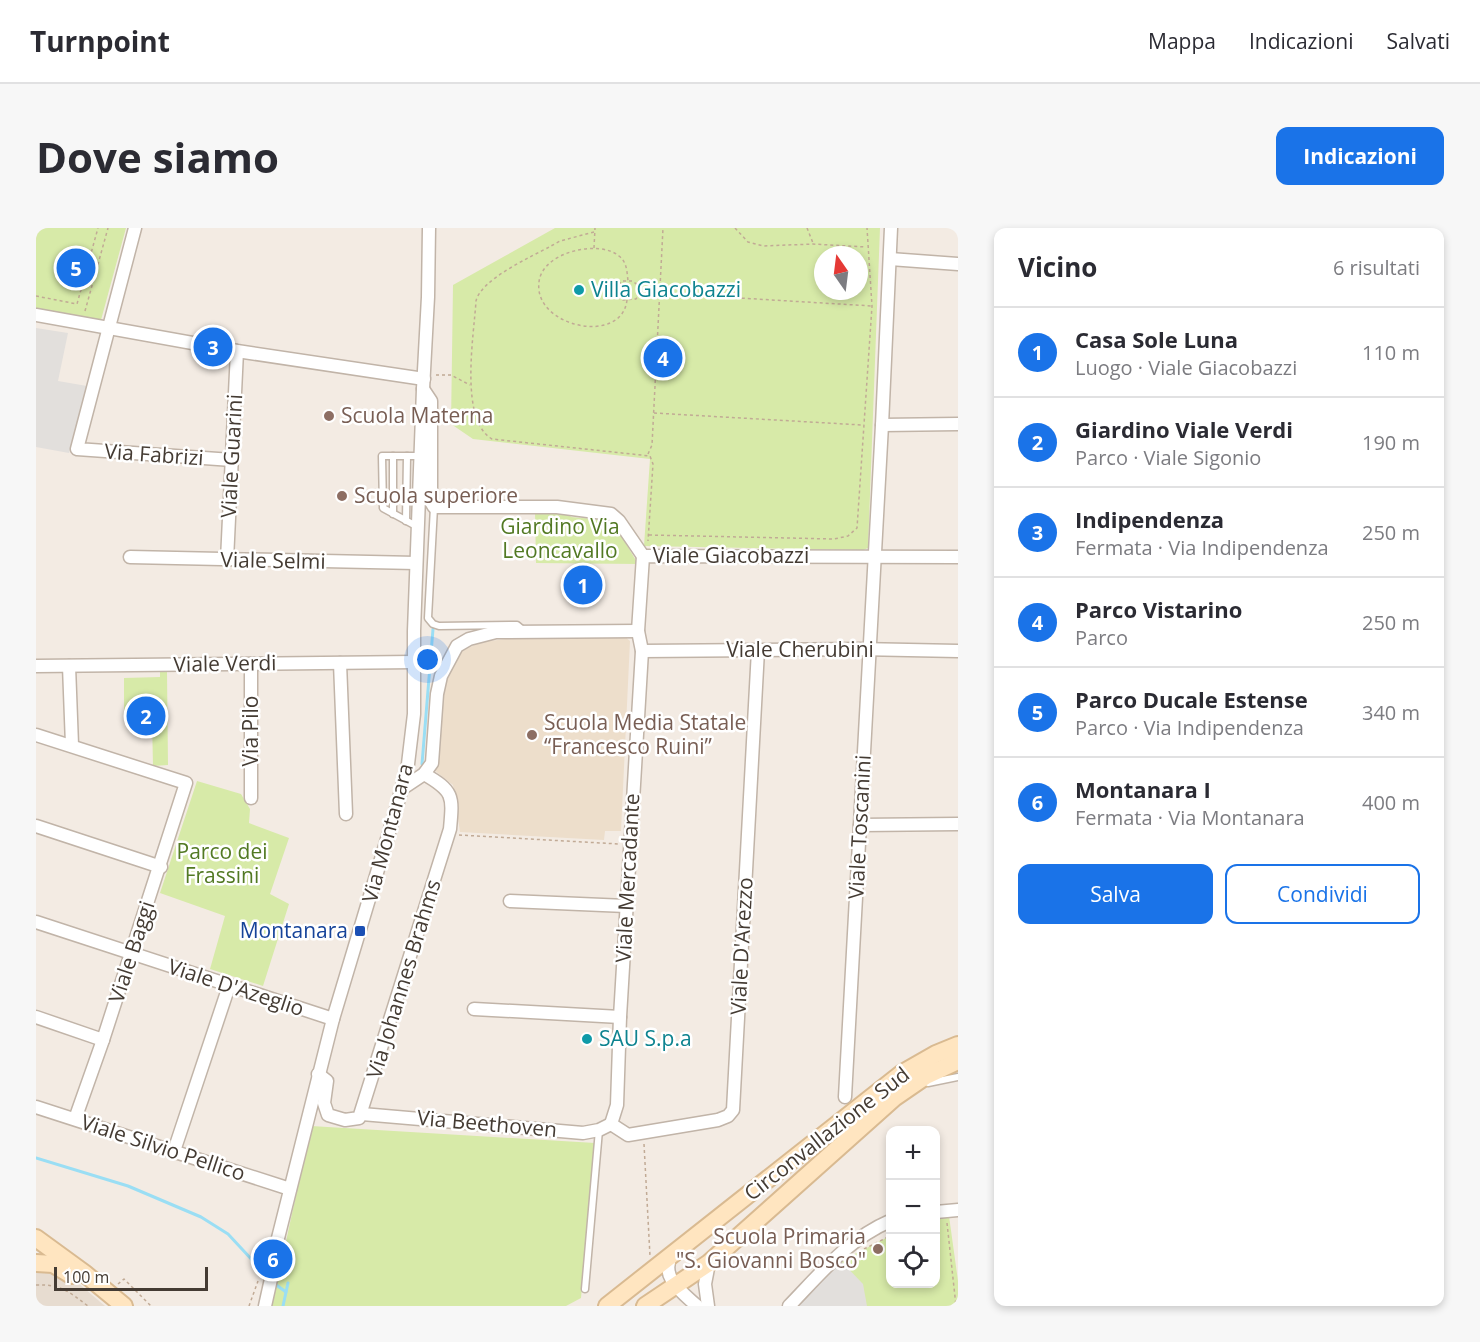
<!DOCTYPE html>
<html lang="it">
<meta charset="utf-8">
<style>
:root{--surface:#fff;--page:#f7f7f7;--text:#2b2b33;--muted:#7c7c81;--line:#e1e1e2;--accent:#1a73e8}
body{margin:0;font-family:"Open Sans",sans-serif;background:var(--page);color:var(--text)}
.controls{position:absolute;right:18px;bottom:18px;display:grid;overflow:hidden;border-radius:12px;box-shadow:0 3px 9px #0003}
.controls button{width:54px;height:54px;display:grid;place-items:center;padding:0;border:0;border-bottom:2px solid var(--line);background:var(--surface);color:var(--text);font:30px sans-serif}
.compass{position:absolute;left:778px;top:18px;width:54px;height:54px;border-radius:50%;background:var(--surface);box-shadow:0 3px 9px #0003;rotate:346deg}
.scale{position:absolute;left:18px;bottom:15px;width:154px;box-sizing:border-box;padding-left:6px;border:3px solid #443b33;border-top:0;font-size:16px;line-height:21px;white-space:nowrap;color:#443b33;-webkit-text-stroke:4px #fff;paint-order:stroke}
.you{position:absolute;left:392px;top:432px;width:21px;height:21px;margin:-15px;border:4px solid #fff;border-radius:50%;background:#1a73e8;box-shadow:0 0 0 9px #1a73e833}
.badge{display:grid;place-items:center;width:39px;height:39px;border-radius:50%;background:var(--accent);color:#fff;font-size:20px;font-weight:700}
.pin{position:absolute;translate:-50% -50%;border:3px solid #fff;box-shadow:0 2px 6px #0006}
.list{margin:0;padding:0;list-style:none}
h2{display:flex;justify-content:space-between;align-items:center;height:78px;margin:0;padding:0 24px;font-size:26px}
h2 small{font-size:20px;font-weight:400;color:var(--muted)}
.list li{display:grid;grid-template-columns:39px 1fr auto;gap:18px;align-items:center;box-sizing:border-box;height:90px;padding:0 24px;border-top:2px solid var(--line)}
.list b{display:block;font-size:22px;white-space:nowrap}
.list p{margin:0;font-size:20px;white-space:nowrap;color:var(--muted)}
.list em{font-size:20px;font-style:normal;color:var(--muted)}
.actions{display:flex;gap:12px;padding:18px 24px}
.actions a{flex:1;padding:14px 0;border:2px solid var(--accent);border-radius:12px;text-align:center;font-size:21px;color:var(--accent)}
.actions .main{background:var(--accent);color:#fff}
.icon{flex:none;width:33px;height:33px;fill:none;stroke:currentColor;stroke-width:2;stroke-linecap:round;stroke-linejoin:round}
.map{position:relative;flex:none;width:922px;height:1078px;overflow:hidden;border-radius:12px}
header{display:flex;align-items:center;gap:36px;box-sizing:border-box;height:84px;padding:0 30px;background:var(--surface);border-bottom:2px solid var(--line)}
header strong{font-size:28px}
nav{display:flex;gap:33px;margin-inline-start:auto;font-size:21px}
.intro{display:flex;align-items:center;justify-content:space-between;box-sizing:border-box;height:144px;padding:0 36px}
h1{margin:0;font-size:42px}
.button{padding:15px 27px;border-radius:12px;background:var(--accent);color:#fff;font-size:21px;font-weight:700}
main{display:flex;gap:36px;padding:0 36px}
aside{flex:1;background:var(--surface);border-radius:12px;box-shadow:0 3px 9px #0003}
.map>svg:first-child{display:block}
</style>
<header>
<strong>Turnpoint</strong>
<nav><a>Mappa</a><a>Indicazioni</a><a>Salvati</a></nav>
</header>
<div class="intro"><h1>Dove siamo</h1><a class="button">Indicazioni</a></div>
<main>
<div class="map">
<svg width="922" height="1078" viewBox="0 0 922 1078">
<rect width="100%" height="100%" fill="#f3ebe3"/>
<polygon fill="#e7dcd0" points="0,1030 23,1039 69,1078 0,1078"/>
<polygon fill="#eddecb" points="587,407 594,413 585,603 569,603 568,612 424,604 417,557 398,542 410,449 424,424 445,414 478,410"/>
<g fill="#d7eaa8" fill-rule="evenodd">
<polygon points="0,0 90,0 65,92 0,81"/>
<path d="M519 0H844L832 320 827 322 608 318 614 231 437 211 415 196 417 57ZM787 27H823V63H787Z"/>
<polygon points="499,284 531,284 535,289 569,292 579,297 602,336 500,335"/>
<polygon points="124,444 131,444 132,537 117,538 116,492 88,493 88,450 124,449"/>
<polygon points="161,553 205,566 214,581 213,595 253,610 234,666 253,676 227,758 174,741 189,688 124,665"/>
<polygon points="275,898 559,915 545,1070 530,1078 236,1078"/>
<polygon points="913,988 922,1053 922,1078 751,1078 805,1033 854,1008 854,1056 900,1056 900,989"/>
</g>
<g fill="#e2dfdc">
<polygon points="0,100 32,105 22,153 51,158 33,225 0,219"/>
<polygon points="805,1033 827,1056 831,1078 758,1078"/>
</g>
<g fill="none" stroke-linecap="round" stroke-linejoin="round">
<g stroke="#9adef4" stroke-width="3">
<polyline points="386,536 397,401"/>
<polyline points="0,930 92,958 165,989 192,1006 218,1034"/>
<polyline points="239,1056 250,1064"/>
<polyline points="247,1078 252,1055"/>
</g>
<defs>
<g id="service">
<polyline points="357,228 357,286"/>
<polyline points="398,279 392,390 397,396 403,398 481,397 487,402"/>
<polyline points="370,293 371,228"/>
<polyline points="382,299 347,280 346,228 385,228"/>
<polyline points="892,855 922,849"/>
<polyline points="549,1061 563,902"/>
</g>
<g id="minor">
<polyline points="99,0 41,221 196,232"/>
<polyline points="854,31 922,36"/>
<polyline points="0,87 201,123 388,151"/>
<polyline points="387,161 395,173 395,274 398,279 521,279 575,286 583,293 607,328"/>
<polyline points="846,197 922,196"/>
<polyline points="94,329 380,335"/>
<polyline points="191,332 201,123"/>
<polyline points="606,423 823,421 922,423"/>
<polyline points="304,435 310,586"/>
<polyline points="215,436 215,570"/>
<polyline points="0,438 378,434"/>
<polyline points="33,438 36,517"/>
<polyline points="0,507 150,555 67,812 39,891"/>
<polyline points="367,560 388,546 396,535 401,466 405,448 421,418 433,411 460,404 602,403"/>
<polyline points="824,597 922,596"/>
<polyline points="0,598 125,639"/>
<polyline points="474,673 590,678"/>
<polyline points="0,694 297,791"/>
<polyline points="438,781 584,789"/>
<polyline points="0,789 67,812"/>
<path d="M282 846 291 853 288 875 292 887 309 892 323 890 414 601C417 568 418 563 388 546"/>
<polyline points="809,869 846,197 855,0"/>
<polyline points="0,879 254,961"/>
<polyline points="326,886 547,905 563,902 575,896"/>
<polyline points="575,896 581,877 584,789 606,423 602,403 607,328 922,329"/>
<polyline points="575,896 592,907 682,892 692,888 697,882 722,422"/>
<polyline points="138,923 193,758"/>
<polyline points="900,984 922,982"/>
<path d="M636 1026C623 1049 646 1064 661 1078"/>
<polyline points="229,1078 235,1051 233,1046 297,791 361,578 372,536 378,486 378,403 387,161 392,69 393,0"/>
<polyline points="672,1078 669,1056 673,1035"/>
<path d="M753 1078C784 1046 812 1011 854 993"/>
</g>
<g id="secondary">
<polyline points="0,1010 48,1045 88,1078"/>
<polyline points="0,1035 17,1036 35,1047"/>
<polyline points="571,1078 865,846 900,826 922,817"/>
<polyline points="609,1078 673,1035 858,870 890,848 922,833"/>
</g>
</defs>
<use href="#service" stroke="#c1b4a8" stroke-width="9"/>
<use href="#minor" stroke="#c1b4a8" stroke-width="15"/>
<use href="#secondary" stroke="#d9ba91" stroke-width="20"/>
<g stroke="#c1aa95" stroke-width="1.5" stroke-dasharray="3 3" stroke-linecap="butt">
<polyline points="699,0 712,14 727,18 777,16 830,19"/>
<polyline points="771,0 777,15"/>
<path d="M558 4 524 13 515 18C495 29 445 51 440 73 438 107 423 192 456 211L614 228 617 236 612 313"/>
<polyline points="558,20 559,0"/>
<polygon points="587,53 596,53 602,57 604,64 600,71 587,72 581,69 579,59"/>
<polyline points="604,64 836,78"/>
<polyline points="0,68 41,76 62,0"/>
<path d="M591 72C586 118 497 99 503 54 506 24 563 11 583 28 591 34 591 44 592 53"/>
<polyline points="49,83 72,0"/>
<polyline points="400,147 415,147 434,157"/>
<polyline points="618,185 826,197"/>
<polyline points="612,226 616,217 627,0"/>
<polyline points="613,307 798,311 812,308 821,300 836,78 831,0"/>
<polyline points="423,607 583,616"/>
<polyline points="608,916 614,1028"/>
<polyline points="911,995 920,1078"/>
<polyline points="828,1021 854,1008"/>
<polyline points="82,1056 88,1051 115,1078"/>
<path d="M0 1057C25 1056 33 1064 52 1078"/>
<polyline points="213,1078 222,1053"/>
</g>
<use href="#service" stroke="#fff" stroke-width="6"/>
<use href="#minor" stroke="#fff" stroke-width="12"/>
<use href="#secondary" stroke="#ffe5c0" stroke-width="16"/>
</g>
<g fill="#0f9aa8" stroke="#fff" stroke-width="2">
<circle cx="543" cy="62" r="6"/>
<circle cx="551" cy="811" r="6"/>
</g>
<g fill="#8d6e63" stroke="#fff" stroke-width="2">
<circle cx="293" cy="188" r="6"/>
<circle cx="306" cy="268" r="6"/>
<circle cx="496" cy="507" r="6"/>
<circle cx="842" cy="1021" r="6"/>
</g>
<rect fill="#1a4fb4" stroke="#fff" stroke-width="2" x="318" y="697" width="12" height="12" rx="3"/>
<g text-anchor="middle" stroke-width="5" stroke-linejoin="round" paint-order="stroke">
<g font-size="21" fill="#0d838f" stroke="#fff" text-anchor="start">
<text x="555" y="69">Villa Giacobazzi</text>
<text x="563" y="818">SAU S.p.a</text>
</g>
<g font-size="21" fill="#785e54" stroke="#fff" text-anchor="start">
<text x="305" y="195">Scuola Materna</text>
<text x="318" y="275">Scuola superiore</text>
<text x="508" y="502">Scuola Media Statale<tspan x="508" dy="24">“Francesco Ruini”</tspan></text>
<text x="830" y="1016" text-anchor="end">Scuola Primaria<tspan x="830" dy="24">"S. Giovanni Bosco"</tspan></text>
</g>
<g font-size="21" fill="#443b33" stroke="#fff">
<text transform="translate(118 227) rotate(4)" y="7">Via Fabrizi</text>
<text transform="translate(196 228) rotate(-87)" y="7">Viale Guarini</text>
<text x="695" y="335">Viale Giacobazzi</text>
<text transform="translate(237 333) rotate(1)" y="7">Viale Selmi</text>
<text x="764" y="429">Viale Cherubini</text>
<text transform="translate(189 436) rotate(-1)" y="7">Viale Verdi</text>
<text transform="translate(215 503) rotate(-90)" y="7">Via Pilo</text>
<text transform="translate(824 599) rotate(-87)" y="7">Viale Toscanini</text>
<text transform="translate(352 605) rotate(-75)" y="7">Via Montanara</text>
<text transform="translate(592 650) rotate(-87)" y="7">Viale Mercadante</text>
<text transform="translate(706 718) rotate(-87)" y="7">Viale D'Arezzo</text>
<text transform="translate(96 724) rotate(-72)" y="7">Viale Baggi</text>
<text transform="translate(368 751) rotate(-73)" y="7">Via Johannes Brahms</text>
<text transform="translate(200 760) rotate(18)" y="7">Viale D'Azeglio</text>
<text transform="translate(451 896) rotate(5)" y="7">Via Beethoven</text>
<text transform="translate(791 906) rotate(-38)" y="7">Circonvallazione Sud</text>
<text transform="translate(127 920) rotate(18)" y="7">Viale Silvio Pellico</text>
</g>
<g font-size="21" fill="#527923" stroke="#fff">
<text x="524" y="306">Giardino Via<tspan x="524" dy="24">Leoncavallo</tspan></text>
<text x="186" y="631">Parco dei<tspan x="186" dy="24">Frassini</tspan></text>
</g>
<g font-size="21" fill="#164399" stroke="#fff" text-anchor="end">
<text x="312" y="710">Montanara</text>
</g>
</g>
</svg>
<div class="controls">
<button>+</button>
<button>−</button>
<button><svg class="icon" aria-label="locate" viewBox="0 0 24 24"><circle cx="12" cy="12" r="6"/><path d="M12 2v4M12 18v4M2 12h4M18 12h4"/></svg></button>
</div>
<svg class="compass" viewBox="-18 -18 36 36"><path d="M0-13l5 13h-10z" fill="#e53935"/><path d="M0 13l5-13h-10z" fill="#7c7c81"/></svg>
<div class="scale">100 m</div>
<div class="you"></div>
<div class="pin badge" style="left:547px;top:357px">1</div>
<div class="pin badge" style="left:110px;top:488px">2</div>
<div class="pin badge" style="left:177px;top:119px">3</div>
<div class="pin badge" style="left:627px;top:130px">4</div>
<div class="pin badge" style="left:40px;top:40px">5</div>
<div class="pin badge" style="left:237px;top:1031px">6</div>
</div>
<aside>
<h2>Vicino<small>6 risultati</small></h2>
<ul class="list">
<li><span class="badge">1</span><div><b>Casa Sole Luna</b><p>Luogo · Viale Giacobazzi</p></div><em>110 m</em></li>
<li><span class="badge">2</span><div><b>Giardino Viale Verdi</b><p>Parco · Viale Sigonio</p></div><em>190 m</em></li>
<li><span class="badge">3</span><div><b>Indipendenza</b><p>Fermata · Via Indipendenza</p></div><em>250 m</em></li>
<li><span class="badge">4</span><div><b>Parco Vistarino</b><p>Parco</p></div><em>250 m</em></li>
<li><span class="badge">5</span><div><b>Parco Ducale Estense</b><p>Parco · Via Indipendenza</p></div><em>340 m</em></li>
<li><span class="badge">6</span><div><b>Montanara I</b><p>Fermata · Via Montanara</p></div><em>400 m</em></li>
</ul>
<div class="actions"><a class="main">Salva</a><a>Condividi</a></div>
</aside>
</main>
